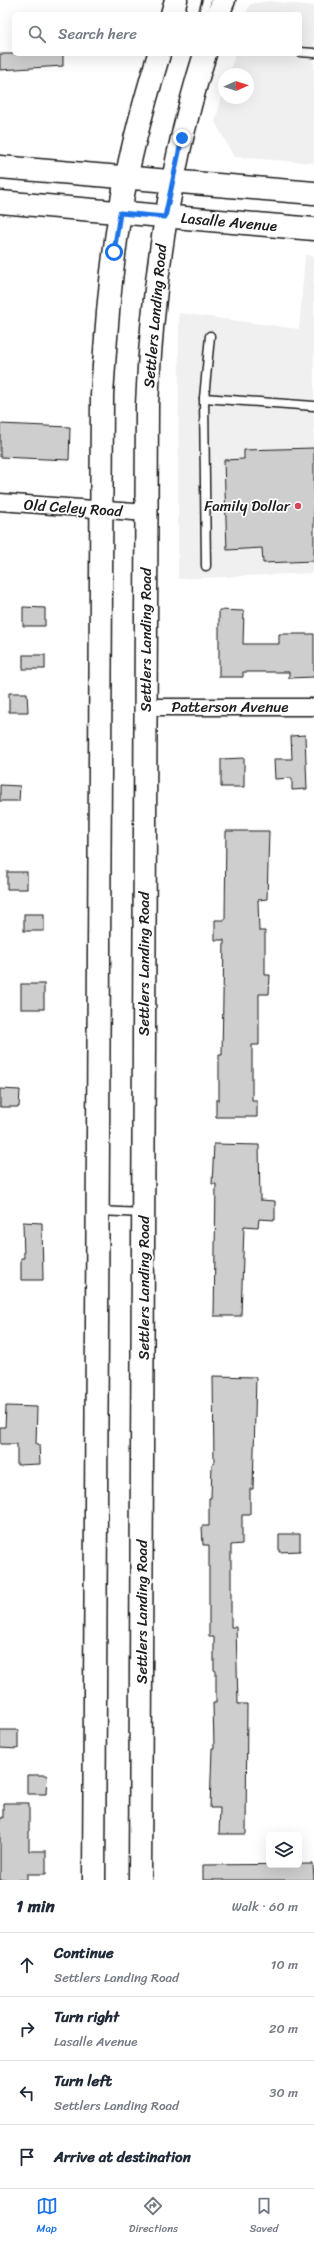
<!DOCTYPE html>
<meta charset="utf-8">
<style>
:root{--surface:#fff;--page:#f6f6f7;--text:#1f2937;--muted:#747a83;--line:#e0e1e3;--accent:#1a73e8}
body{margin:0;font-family:Sriracha,sans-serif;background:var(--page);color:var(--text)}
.controls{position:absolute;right:12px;bottom:12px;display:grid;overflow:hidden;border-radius:6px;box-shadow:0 4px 16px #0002}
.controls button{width:36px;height:36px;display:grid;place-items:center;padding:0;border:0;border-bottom:1px solid var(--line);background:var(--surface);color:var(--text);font:20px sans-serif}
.compass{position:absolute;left:218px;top:68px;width:36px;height:36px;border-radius:50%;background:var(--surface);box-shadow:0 4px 16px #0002;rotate:87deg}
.stop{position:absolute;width:12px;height:12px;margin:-9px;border:3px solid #1a73e8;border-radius:50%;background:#fff}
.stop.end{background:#1a73e8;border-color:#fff;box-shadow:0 1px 4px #0008}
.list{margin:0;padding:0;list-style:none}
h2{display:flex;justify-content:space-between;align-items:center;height:52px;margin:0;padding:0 16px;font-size:17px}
h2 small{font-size:13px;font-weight:400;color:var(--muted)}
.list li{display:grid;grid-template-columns:26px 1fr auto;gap:12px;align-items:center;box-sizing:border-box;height:64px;padding:0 16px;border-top:1px solid var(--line)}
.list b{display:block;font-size:15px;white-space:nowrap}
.list p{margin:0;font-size:13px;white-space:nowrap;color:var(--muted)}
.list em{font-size:13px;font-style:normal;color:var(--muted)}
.icon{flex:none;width:22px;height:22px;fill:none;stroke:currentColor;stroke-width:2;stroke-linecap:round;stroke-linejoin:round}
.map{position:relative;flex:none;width:314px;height:1880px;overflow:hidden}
.search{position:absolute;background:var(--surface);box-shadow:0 4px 16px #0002;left:12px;right:12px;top:12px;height:44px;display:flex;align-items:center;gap:10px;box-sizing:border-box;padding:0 14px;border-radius:6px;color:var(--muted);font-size:15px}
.sheet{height:308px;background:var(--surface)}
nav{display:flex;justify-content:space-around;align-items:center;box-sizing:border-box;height:56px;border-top:1px solid var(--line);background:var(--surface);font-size:11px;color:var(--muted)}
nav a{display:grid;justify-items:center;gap:2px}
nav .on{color:var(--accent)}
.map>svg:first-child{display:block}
</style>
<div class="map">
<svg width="314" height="1880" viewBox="0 0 314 1880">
<rect width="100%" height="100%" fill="#fff"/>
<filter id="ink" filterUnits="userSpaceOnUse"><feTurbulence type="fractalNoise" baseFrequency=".025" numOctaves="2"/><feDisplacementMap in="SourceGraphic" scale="8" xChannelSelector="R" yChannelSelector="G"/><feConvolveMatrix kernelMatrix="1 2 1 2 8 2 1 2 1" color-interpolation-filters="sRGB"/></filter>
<g filter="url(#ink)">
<g fill="#f0f0f0">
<polygon points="269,1 314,6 314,163 234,157 215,122 224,90 224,98 248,98 248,74 229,74 235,54 300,54 300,14 246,14 250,4"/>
<polygon points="305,255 314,256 314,573 178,579 179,313 299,329"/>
</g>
<g fill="#cecece" stroke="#1c1c1c">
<polygon points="0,54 63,54 63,66 0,70"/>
<polygon points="0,424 70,427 69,460 0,457"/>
<polygon points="314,448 314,561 263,563 262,548 227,550 224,460 244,459 244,450"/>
<polygon points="23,607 45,608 45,626 23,626"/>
<polygon points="219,610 244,611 243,644 279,644 279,634 314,634 314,677 289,678 289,672 243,672 243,677 219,677"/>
<rect x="23" y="655" width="22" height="14"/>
<polygon points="9,693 27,693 28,712 9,712"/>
<polygon points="305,735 307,789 292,790 292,778 275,779 274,759 292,759 291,736"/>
<polygon points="244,758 244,787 221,787 221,759"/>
<polygon points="0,785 20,786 19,801 0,801"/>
<polygon points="226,831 269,831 267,899 258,900 259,931 265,931 265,975 270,975 269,994 259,994 259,1045 252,1045 252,1100 257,1100 257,1117 216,1117 216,1100 219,1100 219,1055 222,1055 224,940 215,940 215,920 225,920"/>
<rect x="7" y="872" width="20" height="17"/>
<rect x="24" y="914" width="20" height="17"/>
<rect x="21" y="984" width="23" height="25"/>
<polygon points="0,1089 20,1090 19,1107 0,1107"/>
<polygon points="214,1144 259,1145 260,1200 275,1201 275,1220 259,1219 258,1227 244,1226 241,1316 214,1316 216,1184 212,1184"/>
<polygon points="23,1222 42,1223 43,1280 21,1280 21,1258 24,1258"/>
<polygon points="213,1376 256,1377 253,1489 250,1489 250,1515 242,1515 242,1544 231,1545 231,1627 236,1627 238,1704 247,1704 246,1834 219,1834 220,1808 210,1808 212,1748 214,1748 213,1703 216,1703 216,1671 214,1670 214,1637 209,1637 209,1545 203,1545 202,1526 209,1526 209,1498 211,1498 212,1464 214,1464"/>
<polygon points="6,1406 37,1407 36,1444 39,1444 40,1464 17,1465 17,1444 0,1444 0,1427 5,1427"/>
<polygon points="279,1534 300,1534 300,1551 279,1552"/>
<polygon points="0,1730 18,1730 18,1749 0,1748"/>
<polygon points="27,1775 47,1775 46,1794 27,1794"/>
<polygon points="3,1803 29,1803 29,1851 46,1851 46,1874 27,1874 27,1880 0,1880 0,1818 3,1818"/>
<polygon points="313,1864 314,1880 203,1880 203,1865"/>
</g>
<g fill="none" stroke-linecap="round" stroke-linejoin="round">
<defs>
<g id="service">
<polyline points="203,14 207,0"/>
<polyline points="300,52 314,53"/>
<polyline points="204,398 314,406"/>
<polyline points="206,566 204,398 210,336"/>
<polyline points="99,1211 143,1213"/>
</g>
<g id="minor">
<polyline points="0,502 147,513"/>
<polyline points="145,707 314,707"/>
</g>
<g id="secondary">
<polyline points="172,14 176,0"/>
<polyline points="218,14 224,0"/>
<polyline points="0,167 314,193"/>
<polyline points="0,202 314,229"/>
<path d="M94 1880 102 395C106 334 110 274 120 213 128 159 143 106 159 54"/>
<path d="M140 1880 147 405C152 286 169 168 205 54"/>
</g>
</defs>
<use href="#service" stroke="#1c1c1c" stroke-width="11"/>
<use href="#minor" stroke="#1c1c1c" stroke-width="19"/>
<use href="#secondary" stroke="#1c1c1c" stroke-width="25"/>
<use href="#service" stroke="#fff" stroke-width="8"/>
<use href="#minor" stroke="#fff" stroke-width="16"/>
<use href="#secondary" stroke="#fff" stroke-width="22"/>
</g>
</g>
<g fill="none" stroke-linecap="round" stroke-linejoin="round" filter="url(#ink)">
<polyline stroke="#1a73e8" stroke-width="5" points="114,252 120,213 165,217 182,138"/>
</g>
<circle fill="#d1495b" stroke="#fff" stroke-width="1.5" cx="298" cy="506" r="4"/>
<g text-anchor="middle" stroke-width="3.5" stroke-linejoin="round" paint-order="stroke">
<g font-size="15" fill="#1c1c1c" stroke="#fff">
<text transform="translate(229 222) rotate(5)" y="5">Lasalle Avenue</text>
<text transform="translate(155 316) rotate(-85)" y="5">Settlers Landing Road</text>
<text transform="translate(73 508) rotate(4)" y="5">Old Celey Road</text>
<text transform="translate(146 640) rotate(-90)" y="5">Settlers Landing Road</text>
<text x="230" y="712">Patterson Avenue</text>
<text transform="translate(144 964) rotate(-90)" y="5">Settlers Landing Road</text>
<text transform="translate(144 1288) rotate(-90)" y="5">Settlers Landing Road</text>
<text transform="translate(142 1612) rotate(-90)" y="5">Settlers Landing Road</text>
</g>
<g font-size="15" fill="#1c1c1c" stroke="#fff" text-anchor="end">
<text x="290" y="511">Family Dollar</text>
</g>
</g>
</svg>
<div class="controls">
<button><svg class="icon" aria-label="layers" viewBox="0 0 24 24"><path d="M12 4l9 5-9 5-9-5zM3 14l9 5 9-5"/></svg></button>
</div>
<svg class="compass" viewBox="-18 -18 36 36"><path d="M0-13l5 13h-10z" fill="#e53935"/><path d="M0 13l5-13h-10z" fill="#747a83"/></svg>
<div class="stop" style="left:114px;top:252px"></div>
<div class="stop end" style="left:182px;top:138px"></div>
<div class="search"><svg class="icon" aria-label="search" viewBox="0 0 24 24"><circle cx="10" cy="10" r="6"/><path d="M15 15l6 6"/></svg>Search here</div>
</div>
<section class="sheet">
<h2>1 min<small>Walk · 60 m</small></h2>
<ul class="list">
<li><svg class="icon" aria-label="ahead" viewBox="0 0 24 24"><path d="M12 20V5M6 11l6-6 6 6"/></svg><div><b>Continue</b><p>Settlers Landing Road</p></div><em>10 m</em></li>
<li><svg class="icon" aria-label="right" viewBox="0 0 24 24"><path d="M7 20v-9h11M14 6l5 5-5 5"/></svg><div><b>Turn right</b><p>Lasalle Avenue</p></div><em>20 m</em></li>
<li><svg class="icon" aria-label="left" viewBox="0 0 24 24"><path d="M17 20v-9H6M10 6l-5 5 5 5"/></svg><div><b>Turn left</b><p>Settlers Landing Road</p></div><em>30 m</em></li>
<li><svg class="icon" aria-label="arrive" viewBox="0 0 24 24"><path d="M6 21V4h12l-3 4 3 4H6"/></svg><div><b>Arrive at destination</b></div></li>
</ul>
</section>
<nav>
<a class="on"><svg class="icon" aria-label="map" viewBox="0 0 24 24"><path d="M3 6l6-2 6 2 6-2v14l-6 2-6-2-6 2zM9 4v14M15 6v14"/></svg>Map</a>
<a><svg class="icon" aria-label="directions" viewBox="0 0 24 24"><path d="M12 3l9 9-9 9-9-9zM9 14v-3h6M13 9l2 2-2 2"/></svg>Directions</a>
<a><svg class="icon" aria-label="saved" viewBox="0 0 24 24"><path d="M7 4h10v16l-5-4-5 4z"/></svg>Saved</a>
</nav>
